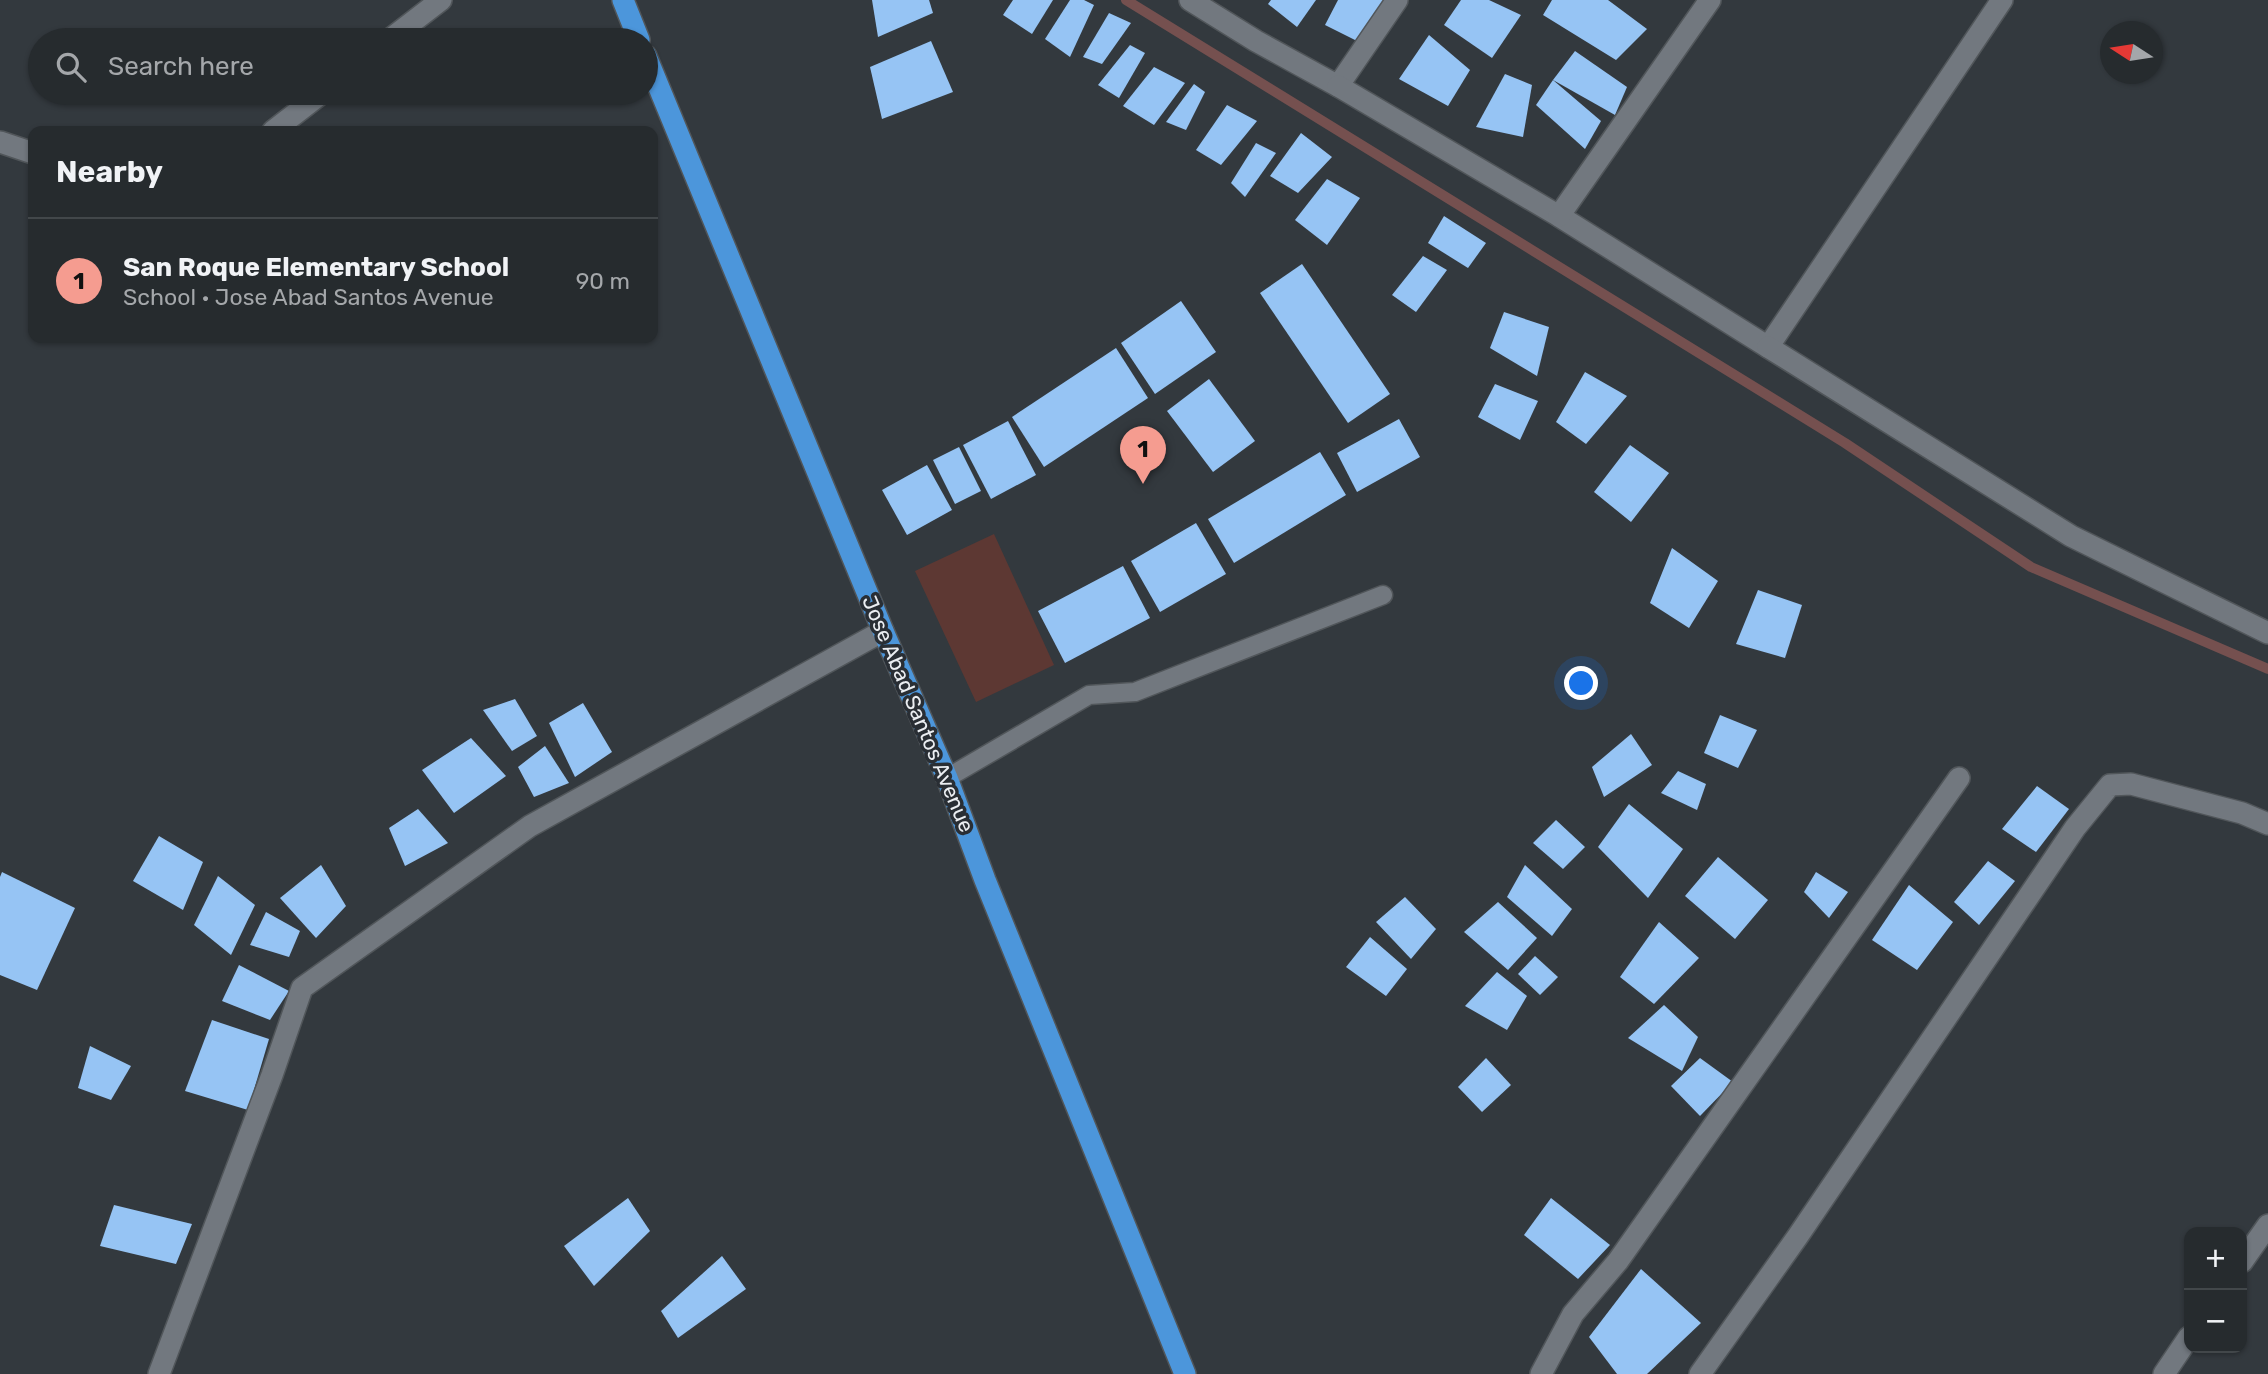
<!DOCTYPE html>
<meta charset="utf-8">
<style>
:root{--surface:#262b2e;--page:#2e3336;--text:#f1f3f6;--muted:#a4a7aa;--line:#42474a;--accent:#f59c90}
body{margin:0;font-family:Rubik,sans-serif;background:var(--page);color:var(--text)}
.controls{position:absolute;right:21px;bottom:21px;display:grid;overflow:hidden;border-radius:14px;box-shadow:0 2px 5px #0004}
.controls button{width:63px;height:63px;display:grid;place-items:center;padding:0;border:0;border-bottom:2px solid var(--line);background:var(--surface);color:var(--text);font:35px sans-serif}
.compass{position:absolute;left:2100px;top:21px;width:63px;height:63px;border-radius:50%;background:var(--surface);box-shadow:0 2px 5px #0004;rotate:282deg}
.you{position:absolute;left:1582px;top:684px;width:24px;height:24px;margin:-18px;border:5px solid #fff;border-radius:50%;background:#1a73e8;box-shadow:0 0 0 10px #1a73e833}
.badge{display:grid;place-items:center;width:46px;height:46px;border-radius:50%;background:var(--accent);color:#111;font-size:23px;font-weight:700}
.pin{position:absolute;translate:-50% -58px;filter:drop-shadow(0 2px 4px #0008)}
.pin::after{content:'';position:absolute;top:37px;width:24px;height:21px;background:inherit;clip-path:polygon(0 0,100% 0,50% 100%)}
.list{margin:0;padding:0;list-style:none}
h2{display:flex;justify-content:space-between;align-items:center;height:91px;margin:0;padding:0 28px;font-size:30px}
h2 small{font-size:23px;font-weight:400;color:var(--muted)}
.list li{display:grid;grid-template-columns:46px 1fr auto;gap:21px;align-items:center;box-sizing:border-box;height:126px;padding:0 28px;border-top:2px solid var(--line)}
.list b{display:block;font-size:26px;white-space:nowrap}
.list p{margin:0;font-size:23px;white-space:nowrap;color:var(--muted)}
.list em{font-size:23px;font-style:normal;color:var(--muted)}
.icon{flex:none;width:38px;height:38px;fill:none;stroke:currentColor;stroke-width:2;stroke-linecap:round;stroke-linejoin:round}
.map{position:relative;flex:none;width:2268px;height:1374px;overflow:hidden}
.search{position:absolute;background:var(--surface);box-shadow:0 2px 5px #0004;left:28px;top:28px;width:630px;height:77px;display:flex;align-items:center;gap:18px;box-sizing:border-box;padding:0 24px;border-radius:38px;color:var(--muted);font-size:26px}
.panel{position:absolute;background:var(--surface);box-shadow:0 2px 5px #0004;left:28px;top:126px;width:630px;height:217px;border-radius:14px}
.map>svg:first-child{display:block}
</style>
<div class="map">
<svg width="2268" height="1374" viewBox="0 0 2268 1374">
<rect width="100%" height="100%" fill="#33393e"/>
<polygon fill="#5d3833" points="994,534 1054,665 976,702 915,571"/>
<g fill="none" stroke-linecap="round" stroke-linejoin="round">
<polyline stroke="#75504f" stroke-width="10" points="1126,0 1845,443 2031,567 2268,669"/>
</g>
<g fill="#96c4f4">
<polygon points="872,0 929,0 933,13 878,37"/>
<polygon points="1013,0 1053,0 1032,34 1003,15"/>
<polygon points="1070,0 1084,0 1094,5 1070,57 1045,39"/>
<polygon points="1271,0 1316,0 1297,27 1268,4"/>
<polygon points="1338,0 1388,0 1357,41 1325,25"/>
<polygon points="1461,0 1489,0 1521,15 1492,58 1444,25"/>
<polygon points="1552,0 1608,0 1647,29 1616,60 1543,15"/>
<polygon points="1109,13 1131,23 1102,64 1083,57"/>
<polygon points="1429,35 1470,70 1448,106 1399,79"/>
<polygon points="931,41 953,92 882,119 870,67"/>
<polygon points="1130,45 1145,53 1119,98 1098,85"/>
<polygon points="1575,51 1627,87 1615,115 1553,80"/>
<polygon points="1154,67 1185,83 1154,125 1123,106"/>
<polygon points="1505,74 1532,85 1523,137 1476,127"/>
<polygon points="1553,80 1601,121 1585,149 1536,105"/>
<polygon points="1194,84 1205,92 1186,130 1166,122"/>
<polygon points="1227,105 1257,121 1221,165 1196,150"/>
<polygon points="1301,133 1332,157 1298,193 1270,176"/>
<polygon points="1256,143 1276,153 1245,197 1231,183"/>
<polygon points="1327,179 1360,198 1327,245 1295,220"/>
<polygon points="1444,216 1486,243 1468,268 1428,243"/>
<polygon points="1423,256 1447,270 1416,312 1392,295"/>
<polygon points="1302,264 1390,394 1348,423 1260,293"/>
<polygon points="1181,301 1216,352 1155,394 1121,343"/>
<polygon points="1504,312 1549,327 1537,376 1490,348"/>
<polygon points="1116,348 1148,398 1044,467 1012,417"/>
<polygon points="1585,372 1627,396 1586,444 1556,422"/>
<polygon points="1209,379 1255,441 1213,472 1167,411"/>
<polygon points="1495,384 1538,401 1520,440 1478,417"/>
<polygon points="1399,419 1420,457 1357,492 1337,453"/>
<polygon points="1008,421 1036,475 991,499 963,445"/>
<polygon points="1630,445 1669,473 1631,522 1594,492"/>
<polygon points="959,447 981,491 955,504 933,460"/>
<polygon points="1320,452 1346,495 1234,563 1208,519"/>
<polygon points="927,465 952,510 907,535 882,490"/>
<polygon points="1196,523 1226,574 1160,612 1131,561"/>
<polygon points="1672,548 1718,581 1689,628 1650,603"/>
<polygon points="1123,566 1150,618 1065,663 1038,611"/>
<polygon points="1758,590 1802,605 1785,658 1736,644"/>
<polygon points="515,699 537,736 512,751 483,710"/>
<polygon points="583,703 612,752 575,777 549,723"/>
<polygon points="1720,715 1757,730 1738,768 1704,753"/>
<polygon points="1631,734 1652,765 1604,797 1592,767"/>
<polygon points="471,738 506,776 454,813 422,770"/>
<polygon points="545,746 569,783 534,797 518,767"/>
<polygon points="1678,771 1706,784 1697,810 1661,793"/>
<polygon points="2037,786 2069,809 2036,852 2002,829"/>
<polygon points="1629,804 1683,849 1648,898 1598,847"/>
<polygon points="418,809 448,843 405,866 389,828"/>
<polygon points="1556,820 1585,847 1563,869 1533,843"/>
<polygon points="159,836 203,862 183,910 133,881"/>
<polygon points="1718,857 1768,900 1735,939 1685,896"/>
<polygon points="1988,861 2015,881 1979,925 1954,902"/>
<polygon points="321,865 346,906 316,938 280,898"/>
<polygon points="1525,865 1572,909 1552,936 1507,897"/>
<polygon points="2,872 75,908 37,990 0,975 0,877"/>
<polygon points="1816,872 1848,892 1829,918 1804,892"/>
<polygon points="218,876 255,905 231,955 194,925"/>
<polygon points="1909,885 1953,922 1917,970 1872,940"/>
<polygon points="1405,897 1436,929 1411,959 1376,922"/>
<polygon points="1498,902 1537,938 1508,970 1464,932"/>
<polygon points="266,912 300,931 289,957 250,945"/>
<polygon points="1659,922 1699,958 1654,1004 1620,977"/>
<polygon points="1370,937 1407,969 1386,996 1346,967"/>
<polygon points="1535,956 1558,977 1540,995 1518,974"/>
<polygon points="239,965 289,991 270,1020 222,1001"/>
<polygon points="1497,972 1527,996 1507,1030 1465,1006"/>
<polygon points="1664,1005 1698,1037 1682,1071 1628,1038"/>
<polygon points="212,1020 269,1039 248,1110 185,1091"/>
<polygon points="90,1046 131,1066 111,1100 78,1088"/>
<polygon points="1486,1058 1511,1085 1482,1112 1458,1087"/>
<polygon points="1700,1058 1733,1082 1700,1116 1671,1086"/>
<polygon points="628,1198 650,1231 594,1286 564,1246"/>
<polygon points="1551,1198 1610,1245 1578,1279 1524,1235"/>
<polygon points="114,1205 192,1224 176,1264 100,1246"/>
<polygon points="722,1256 746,1289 678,1338 661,1311"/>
<polygon points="1641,1269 1701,1323 1647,1374 1617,1374 1589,1337"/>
</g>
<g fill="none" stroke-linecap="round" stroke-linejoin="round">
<defs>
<polyline id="service" points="947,778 1089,695 1135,692 1383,595"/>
<g id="minor">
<polyline points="1190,0 1256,41 1338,86 1397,0"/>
<polyline points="389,40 441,0"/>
<polyline points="1338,86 1559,216 1768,347 2002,0"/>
<polyline points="273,131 322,93"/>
<polyline points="0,142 33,153"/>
<polyline points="1559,216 1710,0"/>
<polyline points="1768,347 2071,536 2268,633"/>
<polyline points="2242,1262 2268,1225"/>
<polyline points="159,1374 272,1075 302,988 530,826 883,631"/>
<polyline points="1541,1374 1573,1314 1618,1261 1959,778"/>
<polyline points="1700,1374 1798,1236 2075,828 2110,785 2131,784 2242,813 2268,824"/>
<polyline points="2164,1374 2189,1337"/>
</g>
<g id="trunk">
<polyline points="623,0 639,40"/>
<polyline points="646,56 883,631 947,778 985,880 1185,1374"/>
</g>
</defs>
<use href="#service" stroke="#51565a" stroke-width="21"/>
<use href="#minor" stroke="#51565a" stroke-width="24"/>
<use href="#trunk" stroke="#51565a" stroke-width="24"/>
<use href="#service" stroke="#72787f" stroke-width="18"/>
<use href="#minor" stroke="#72787f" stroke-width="21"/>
<use href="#trunk" stroke="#4c96db" stroke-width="21"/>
</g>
<g text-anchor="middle" stroke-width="7" stroke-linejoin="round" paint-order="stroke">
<g font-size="21" fill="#ebeef2" stroke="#292e34">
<text transform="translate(918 714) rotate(67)" y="7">Jose Abad Santos Avenue</text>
</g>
</g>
</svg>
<div class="controls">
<button>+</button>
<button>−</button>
</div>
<svg class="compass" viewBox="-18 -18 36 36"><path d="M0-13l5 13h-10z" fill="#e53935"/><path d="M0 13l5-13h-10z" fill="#a4a7aa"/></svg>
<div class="you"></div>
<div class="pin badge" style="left:1143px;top:484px">1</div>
<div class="search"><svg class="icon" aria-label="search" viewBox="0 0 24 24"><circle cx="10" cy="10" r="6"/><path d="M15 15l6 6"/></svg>Search here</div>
<section class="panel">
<h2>Nearby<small></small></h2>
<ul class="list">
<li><span class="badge">1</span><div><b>San Roque Elementary School</b><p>School · Jose Abad Santos Avenue</p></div><em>90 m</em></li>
</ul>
</section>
</div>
